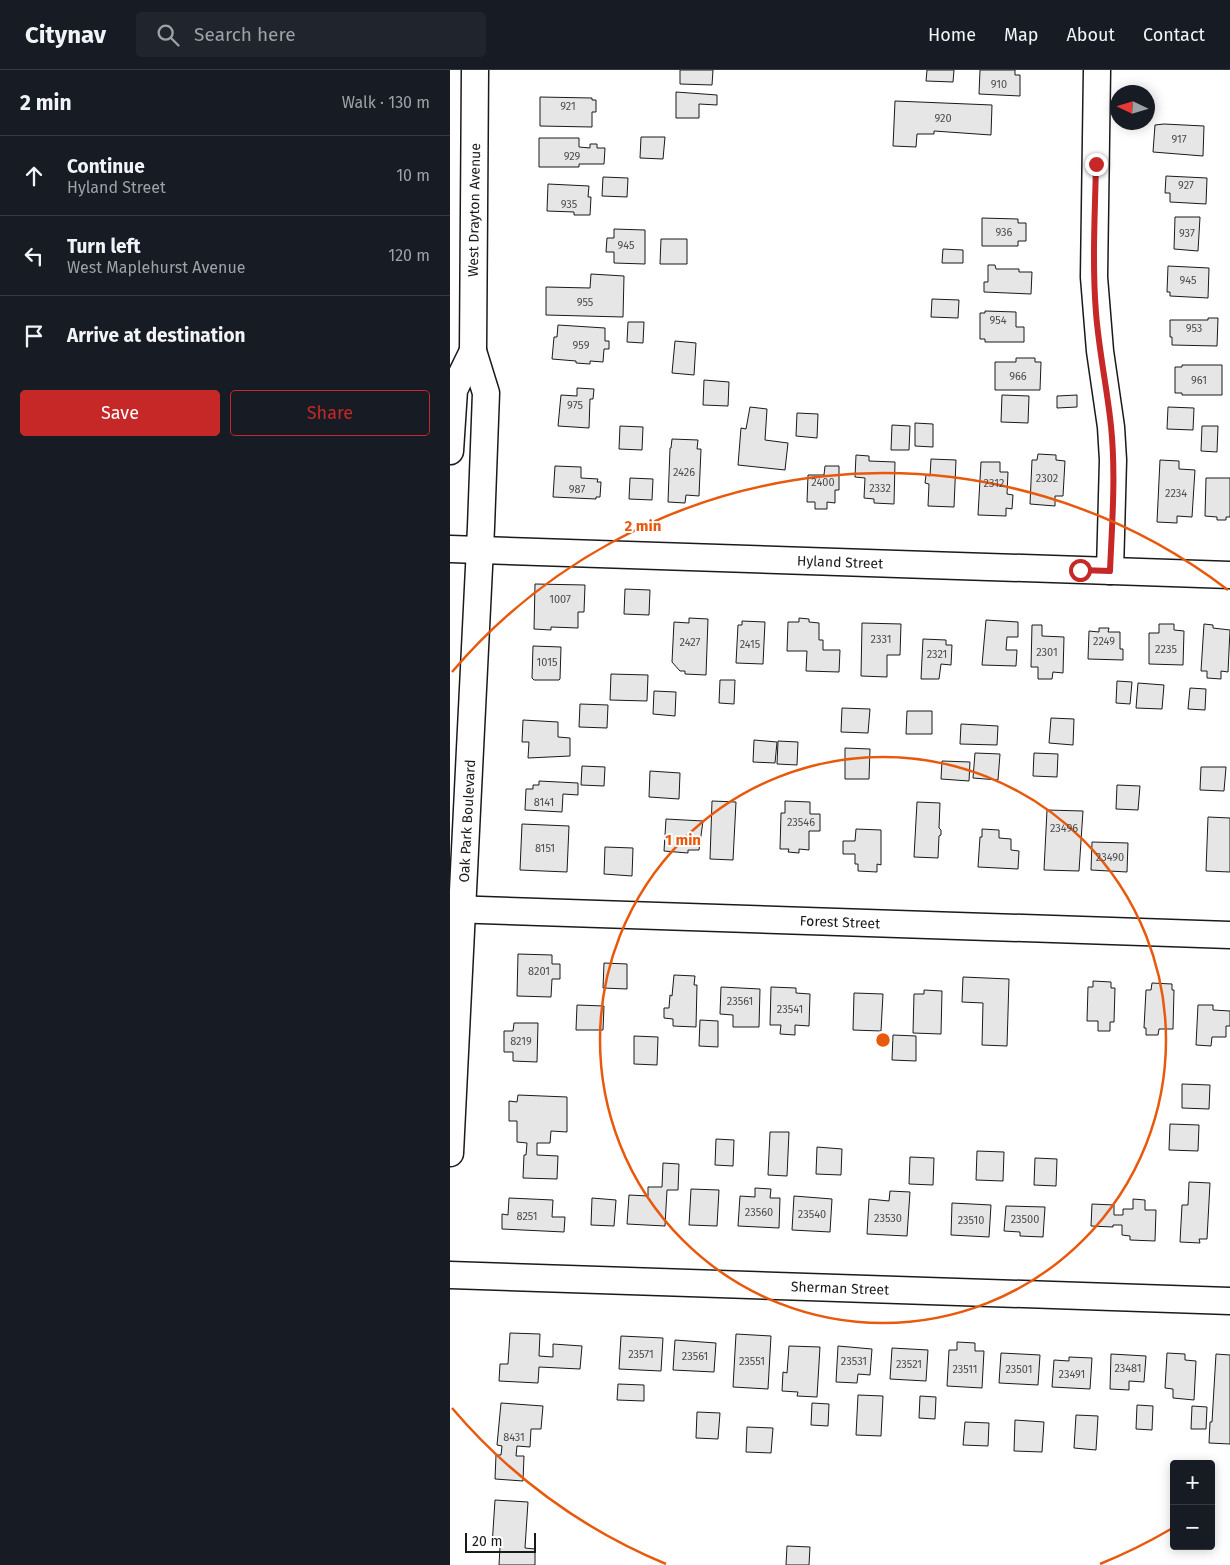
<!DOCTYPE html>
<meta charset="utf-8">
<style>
:root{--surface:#171b24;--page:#20242c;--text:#f1f3f6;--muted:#9ea1a6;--line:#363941;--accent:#c62828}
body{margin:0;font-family:"Fira Sans",sans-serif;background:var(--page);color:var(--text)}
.controls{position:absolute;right:15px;bottom:15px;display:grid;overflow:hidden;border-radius:5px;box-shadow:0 2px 12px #0003}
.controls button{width:45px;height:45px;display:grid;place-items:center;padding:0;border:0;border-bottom:1px solid var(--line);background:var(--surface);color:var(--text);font:25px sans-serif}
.compass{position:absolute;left:660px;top:15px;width:45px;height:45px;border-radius:50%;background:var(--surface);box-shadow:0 2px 12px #0003;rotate:274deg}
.scale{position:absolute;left:15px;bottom:12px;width:71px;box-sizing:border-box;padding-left:5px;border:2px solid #1a1a1a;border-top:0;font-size:14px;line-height:18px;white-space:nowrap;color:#1a1a1a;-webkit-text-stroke:4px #fff;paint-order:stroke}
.stop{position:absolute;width:15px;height:15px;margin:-11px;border:4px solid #c62828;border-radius:50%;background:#fff}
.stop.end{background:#c62828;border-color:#fff;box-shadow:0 1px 5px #0008}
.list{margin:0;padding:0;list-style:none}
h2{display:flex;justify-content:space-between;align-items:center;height:65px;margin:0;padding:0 20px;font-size:21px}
h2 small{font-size:16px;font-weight:400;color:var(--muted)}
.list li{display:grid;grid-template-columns:32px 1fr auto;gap:15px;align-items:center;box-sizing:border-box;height:80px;padding:0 20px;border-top:1px solid var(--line)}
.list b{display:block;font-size:19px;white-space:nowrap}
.list p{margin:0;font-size:16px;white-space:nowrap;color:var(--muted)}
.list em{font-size:16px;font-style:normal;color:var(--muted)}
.actions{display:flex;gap:10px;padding:15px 20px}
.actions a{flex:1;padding:11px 0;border:1px solid var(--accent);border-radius:5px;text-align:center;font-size:18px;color:var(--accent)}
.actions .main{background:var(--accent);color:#fff}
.icon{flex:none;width:28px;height:28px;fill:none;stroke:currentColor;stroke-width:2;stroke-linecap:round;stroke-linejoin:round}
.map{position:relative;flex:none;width:780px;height:1495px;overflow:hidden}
header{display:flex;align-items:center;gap:30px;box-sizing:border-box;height:70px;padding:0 25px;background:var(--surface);border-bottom:1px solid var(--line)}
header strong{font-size:24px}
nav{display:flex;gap:28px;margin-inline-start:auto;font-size:18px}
.search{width:350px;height:45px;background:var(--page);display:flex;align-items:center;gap:12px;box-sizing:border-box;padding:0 18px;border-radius:5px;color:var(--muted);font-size:19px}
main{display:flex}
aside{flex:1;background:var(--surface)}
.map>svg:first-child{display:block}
</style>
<header>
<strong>Citynav</strong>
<div class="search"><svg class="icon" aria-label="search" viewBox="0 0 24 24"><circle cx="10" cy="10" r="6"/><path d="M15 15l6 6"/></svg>Search here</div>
<nav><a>Home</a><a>Map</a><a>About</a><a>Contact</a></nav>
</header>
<main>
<aside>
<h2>2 min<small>Walk · 130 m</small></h2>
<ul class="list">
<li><svg class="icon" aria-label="ahead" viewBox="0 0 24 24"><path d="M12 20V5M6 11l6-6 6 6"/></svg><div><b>Continue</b><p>Hyland Street</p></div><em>10 m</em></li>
<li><svg class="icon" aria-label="left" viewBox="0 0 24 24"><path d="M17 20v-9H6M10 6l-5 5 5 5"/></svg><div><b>Turn left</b><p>West Maplehurst Avenue</p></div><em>120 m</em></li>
<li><svg class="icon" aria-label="arrive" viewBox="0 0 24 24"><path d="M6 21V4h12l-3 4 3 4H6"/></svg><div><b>Arrive at destination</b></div></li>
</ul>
<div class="actions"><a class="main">Save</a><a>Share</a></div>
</aside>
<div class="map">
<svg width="780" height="1495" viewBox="0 0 780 1495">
<rect width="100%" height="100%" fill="#fff"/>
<g fill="#e6e6e6" stroke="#1a1a1a">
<polygon points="230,0 263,0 262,15 230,14"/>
<polygon points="477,0 504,0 503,12 476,11"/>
<polygon points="530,0 565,0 565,5 570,5 570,26 529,24"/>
<polygon points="226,22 267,25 267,35 249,34 249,48 226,48"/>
<polygon points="90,27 142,28 142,30 146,30 146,42 142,42 142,57 90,56"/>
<polygon points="445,31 542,35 541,65 484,61 484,64 467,64 466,77 443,76"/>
<polygon points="714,54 754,56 753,86 703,82 705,55"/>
<polygon points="191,67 215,67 213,89 190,88"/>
<polygon points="89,68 129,68 129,77 140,78 140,74 147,74 147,78 155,78 154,94 129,94 129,97 89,97"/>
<polygon points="716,106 757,108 756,134 720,132 720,123 715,123"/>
<polygon points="153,107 178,108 177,127 152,126"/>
<polygon points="98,114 139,116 138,127 141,127 140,145 124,145 124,142 97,141"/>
<polygon points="725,147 750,147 748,181 724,179"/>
<polygon points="532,148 568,149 568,153 576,153 576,171 568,171 568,176 532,176"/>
<polygon points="164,159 195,160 195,194 164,193 164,182 156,182 157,168 164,168"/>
<polygon points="211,169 237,169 237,194 210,194"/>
<polygon points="493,179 513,180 513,193 492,193"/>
<polygon points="538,195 545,195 546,199 569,199 569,202 582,202 581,224 534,222 534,212 538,212"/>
<polygon points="718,196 759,198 758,228 720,226 720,222 717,222"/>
<polygon points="141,204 174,206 173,247 96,245 96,217 140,218"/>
<polygon points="482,229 509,230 508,248 481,247"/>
<polygon points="535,241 566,242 566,257 574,257 574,272 535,272 535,269 530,269 530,243 535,243"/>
<polygon points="758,248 768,248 767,276 722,275 722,267 720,267 720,250 758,250"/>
<polygon points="178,252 194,252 193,273 177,272"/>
<polygon points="108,255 155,258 155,271 159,271 159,279 154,279 153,292 140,291 140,294 126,293 126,291 102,289 104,267 107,267"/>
<polygon points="225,271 246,273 244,305 222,303"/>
<polygon points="566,288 585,288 585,292 591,292 590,320 545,320 545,292 566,292"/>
<polygon points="732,295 772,295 772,325 732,325 732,323 725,323 725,297 732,297"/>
<polygon points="254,310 279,312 278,336 253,335"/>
<polygon points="127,318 144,319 143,329 140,329 139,358 108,356 111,325 127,326"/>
<polygon points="552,325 579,326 578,353 551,352"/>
<polygon points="627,325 627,337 607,338 607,326"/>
<polygon points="300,337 317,339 315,370 338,373 335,400 288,395 291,358 296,359"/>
<polygon points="718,337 744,338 743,360 717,359"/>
<polygon points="347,343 368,344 367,368 346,366"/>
<polygon points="465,353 483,354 483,377 465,376"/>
<polygon points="442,355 460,356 459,380 441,380"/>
<polygon points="170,356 193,357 192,380 169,379"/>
<polygon points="752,356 768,356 767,382 751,381"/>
<polygon points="222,369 248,370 247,379 251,379 249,426 236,425 235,433 218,432 220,378 221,378"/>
<polygon points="588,384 606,385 606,390 615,391 613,426 605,426 605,436 580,434 582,390 587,390"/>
<polygon points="406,385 419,386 419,391 445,392 444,434 424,433 424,429 414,428 415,408 405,407"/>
<polygon points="481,389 506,390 504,437 478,436 479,414 475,413 476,405 480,406"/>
<polygon points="710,390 729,391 729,399 745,400 742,447 727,446 727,453 707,452"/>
<polygon points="531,392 550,392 550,402 558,402 557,424 563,425 562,439 556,438 556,446 528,445"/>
<polygon points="105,396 131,397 131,408 148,409 147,412 151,412 150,427 146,427 146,429 103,427"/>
<polygon points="375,396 389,396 389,420 385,420 385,433 377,432 377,439 365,439 365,432 357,432 358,405 374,405"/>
<polygon points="180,408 203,409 202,430 179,429"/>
<polygon points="756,408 780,408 780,447 776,447 776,450 767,450 767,447 755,446"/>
<polygon points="85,514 135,515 134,542 128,542 128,558 101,557 101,560 84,559"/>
<polygon points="175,519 200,520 199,545 174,544"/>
<polygon points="239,548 258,549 256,605 235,604 235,601 230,601 222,592 224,552 239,553"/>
<polygon points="349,548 359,549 359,552 369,553 369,570 373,570 373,580 390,580 389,602 356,601 357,581 337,581 338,552 349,552"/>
<polygon points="536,550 568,552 568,567 557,567 556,580 567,580 566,596 532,595"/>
<polygon points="292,551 315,552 313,594 286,593 288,555 292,555"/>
<polygon points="412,553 451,554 450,585 437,585 437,607 411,606"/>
<polygon points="709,554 724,554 724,560 734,561 733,595 699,594 699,563 709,563"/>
<polygon points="754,554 763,555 763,558 780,560 778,602 771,601 771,609 757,608 757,601 751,601"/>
<polygon points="582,555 592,555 592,566 614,567 613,603 603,602 602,609 588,609 588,597 581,597"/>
<polygon points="649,558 659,558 658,562 670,562 670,579 673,579 673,590 638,589 639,561 649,562"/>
<polygon points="473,569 496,570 496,575 502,575 501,595 491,594 489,609 471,609"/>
<polygon points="83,576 111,577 110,609 109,610 84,610 82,608"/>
<polygon points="161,604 198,605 197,631 160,630"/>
<polygon points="270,610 285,610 284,634 269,633"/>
<polygon points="667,611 682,612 680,634 666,633"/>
<polygon points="688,613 714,615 712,639 686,638"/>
<polygon points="740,618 756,619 755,640 738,639"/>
<polygon points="204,621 226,622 225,646 203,644"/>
<polygon points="130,634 158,635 157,658 129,657"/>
<polygon points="392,638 420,639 418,663 391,662"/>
<polygon points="457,641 482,641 482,664 456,664"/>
<polygon points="601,648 624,649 623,675 599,673"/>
<polygon points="73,650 108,652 108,667 120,668 120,686 78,688 79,672 72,672"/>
<polygon points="511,654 548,656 547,675 510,674"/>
<polygon points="304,670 327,672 325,693 303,692"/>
<polygon points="328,671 348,672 347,695 327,694"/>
<polygon points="395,678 420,679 419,709 395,709"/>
<polygon points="525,683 550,684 548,710 523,708"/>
<polygon points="584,683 608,684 607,707 583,706"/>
<polygon points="492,691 520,692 519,711 491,709"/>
<polygon points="132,696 155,697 154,716 131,715"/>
<polygon points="751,697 776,697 774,721 750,720"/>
<polygon points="200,701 230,703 229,729 199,727"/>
<polygon points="89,711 128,713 128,725 113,724 112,742 75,740 76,719 83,719 83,715 89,715"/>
<polygon points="667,715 690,716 688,740 666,739"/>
<polygon points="262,731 286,732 283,790 260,789"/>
<polygon points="335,731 360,732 360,744 370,744 370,761 359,761 359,780 349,779 349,783 338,782 339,779 330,779 331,743 335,743"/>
<polygon points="467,732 490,733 489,758 491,760 491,765 489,766 488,788 464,787"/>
<polygon points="597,740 633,741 629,801 594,800"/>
<polygon points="758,747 780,748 780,802 756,801"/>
<polygon points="216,749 253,751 249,780 238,780 238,783 214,781"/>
<polygon points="72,754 119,756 117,802 70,800"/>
<polygon points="406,759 431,760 431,795 427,794 427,802 408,801 408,794 405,794 405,784 393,784 393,771 405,771"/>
<polygon points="532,759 549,760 549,768 561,769 561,780 569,781 568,799 528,797 530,767 532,767"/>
<polygon points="642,772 678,773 677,802 641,800"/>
<polygon points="155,777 183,778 182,806 154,804"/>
<polygon points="68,884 102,885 102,894 110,894 110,909 102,909 101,927 67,926"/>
<polygon points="154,893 177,894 177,919 153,918"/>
<polygon points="224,905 245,906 244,915 247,915 246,957 223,956 223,949 214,948 214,938 219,938 220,925 222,926"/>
<polygon points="513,907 559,909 557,976 532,975 533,933 512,932"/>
<polygon points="643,911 661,912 661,918 665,918 664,952 660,952 660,961 648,961 648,951 637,951 638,917 643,917"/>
<polygon points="702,913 722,914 722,920 724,920 723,959 709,959 708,965 696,965 696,958 694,958 696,920 701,920"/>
<polygon points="271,917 310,919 309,957 283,957 283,945 270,944"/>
<polygon points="321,917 346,918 346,923 360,924 359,956 345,955 345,965 330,964 331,955 320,955"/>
<polygon points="474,920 492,921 491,964 463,963 464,924 474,924"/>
<polygon points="404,923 433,924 431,961 403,960"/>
<polygon points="127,935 154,936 153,960 126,960"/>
<polygon points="748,935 763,935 763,940 780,941 780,956 776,956 776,967 762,967 761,976 746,975"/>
<polygon points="250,950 268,951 268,977 249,976"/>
<polygon points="64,953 88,953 87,992 63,991 63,982 54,982 54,961 63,961"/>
<polygon points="443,965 466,966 466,991 442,990"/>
<polygon points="184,966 208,967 207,995 184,994"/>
<polygon points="732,1014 760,1015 759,1039 732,1038"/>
<polygon points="68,1025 117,1027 117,1062 101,1061 100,1073 87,1073 87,1085 108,1086 107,1109 73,1108 74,1085 76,1085 77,1073 67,1072 67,1051 59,1051 59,1031 67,1032"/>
<polygon points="720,1054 749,1055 748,1081 719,1080"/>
<polygon points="320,1062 339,1062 337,1106 318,1105"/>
<polygon points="266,1069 284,1070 283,1096 265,1095"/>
<polygon points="367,1077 392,1079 391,1105 366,1104"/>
<polygon points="527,1081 554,1082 553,1111 526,1110"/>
<polygon points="460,1087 484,1088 483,1115 459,1114"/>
<polygon points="585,1088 607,1089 606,1116 584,1115"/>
<polygon points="213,1093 229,1094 228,1120 217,1120 215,1156 177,1154 179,1125 198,1126 198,1117 212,1117"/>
<polygon points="739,1112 760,1113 757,1169 749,1169 750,1173 730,1172 732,1135 738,1135"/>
<polygon points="305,1118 321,1119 320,1128 330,1128 329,1158 288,1156 290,1126 305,1127"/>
<polygon points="241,1119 269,1120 267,1156 239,1155"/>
<polygon points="440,1121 460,1122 457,1166 417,1164 419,1129 439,1131"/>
<polygon points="344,1126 382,1129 380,1162 342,1160"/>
<polygon points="59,1128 103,1130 102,1147 115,1147 114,1162 52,1159 52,1144 58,1145"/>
<polygon points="142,1128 166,1130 164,1156 141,1155"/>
<polygon points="683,1129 695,1130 695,1140 706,1140 705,1171 680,1170 680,1166 672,1165 672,1155 663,1155 663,1157 641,1156 642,1134 664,1135 664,1145 673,1145 673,1139 683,1139"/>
<polygon points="502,1133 541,1135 539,1167 501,1165"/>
<polygon points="556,1136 595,1137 593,1167 570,1166 570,1162 554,1161"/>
<polygon points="60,1263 90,1264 89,1286 103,1287 103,1274 132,1276 130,1299 89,1297 88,1313 49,1311 50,1294 58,1294"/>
<polygon points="286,1264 321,1266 318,1319 283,1317"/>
<polygon points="171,1266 213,1268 211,1301 169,1299"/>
<polygon points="225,1270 266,1273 264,1302 223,1300"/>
<polygon points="507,1272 525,1273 525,1281 534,1281 532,1318 497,1316 499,1280 507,1280"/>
<polygon points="339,1276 370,1277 367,1327 347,1326 348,1322 332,1321 333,1302 337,1303"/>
<polygon points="388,1276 422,1279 420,1305 408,1304 407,1313 386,1312"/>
<polygon points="442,1278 478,1280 476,1311 440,1309"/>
<polygon points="551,1283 590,1285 588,1315 549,1313"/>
<polygon points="717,1283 735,1284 735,1290 746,1291 744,1330 723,1328 723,1319 715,1318"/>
<polygon points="661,1284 696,1286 694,1312 679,1311 679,1320 660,1319"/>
<polygon points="766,1284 780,1285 780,1374 759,1373 760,1352 762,1352"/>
<polygon points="619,1287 642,1288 640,1319 602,1317 604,1290 619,1291"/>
<polygon points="168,1314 194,1315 194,1331 167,1330"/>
<polygon points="408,1325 433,1326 431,1366 406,1365"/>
<polygon points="470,1326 486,1327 485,1349 469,1348"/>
<polygon points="51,1333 93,1336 91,1359 81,1359 80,1377 67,1376 66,1386 74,1386 73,1411 45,1409 46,1385 51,1385 52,1376 47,1375"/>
<polygon points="362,1333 379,1334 378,1356 361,1355"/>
<polygon points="687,1335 703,1336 702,1360 686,1359"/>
<polygon points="742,1336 757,1337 756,1359 741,1359"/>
<polygon points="247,1342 270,1343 268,1369 246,1368"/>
<polygon points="626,1345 648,1346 646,1380 624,1378"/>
<polygon points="565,1350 594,1352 592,1382 564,1381"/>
<polygon points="515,1352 539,1353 538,1376 513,1375"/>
<polygon points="297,1357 323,1358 321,1383 296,1382"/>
<polygon points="45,1430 78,1432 75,1478 85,1479 85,1495 49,1495 50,1477 42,1476"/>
<polygon points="337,1476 360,1477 359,1495 336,1495"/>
</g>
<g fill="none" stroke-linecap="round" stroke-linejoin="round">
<defs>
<g id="minor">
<polyline points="647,0 644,207 650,281 661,357 663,390 660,501"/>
<polyline points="0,381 4,320 23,281"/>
<polyline points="0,479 780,505"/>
<polyline points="0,839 780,865"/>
<polyline points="0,1083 31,457 36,323 23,281 25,0"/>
<polyline points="0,1205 780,1231"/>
</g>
</defs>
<use href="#minor" stroke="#1a1a1a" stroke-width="29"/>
<use href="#minor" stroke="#fff" stroke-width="26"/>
</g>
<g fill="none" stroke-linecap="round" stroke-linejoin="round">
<path stroke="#c62828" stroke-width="6" d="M630 500 660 501C662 454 666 404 661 356 657 318 649 281 646 243 642 193 645 143 646 94"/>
</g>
<g fill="none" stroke="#e8590c" stroke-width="2.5">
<circle cx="433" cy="970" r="283"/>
<path d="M721 1459A567 567 0 0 1 650 1494M216 1494A567 567 0 0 1 2 1338M2 602A567 567 0 0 1 778 520"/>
</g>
<g text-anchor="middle" stroke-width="4" stroke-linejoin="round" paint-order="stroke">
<g font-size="11" fill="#4d4d4d">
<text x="549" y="18">910</text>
<text x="118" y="40">921</text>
<text x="493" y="52">920</text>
<text x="729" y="73">917</text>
<text x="122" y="90">929</text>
<text x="736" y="119">927</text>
<text x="119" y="138">935</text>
<text x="554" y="166">936</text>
<text x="737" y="167">937</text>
<text x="176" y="179">945</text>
<text x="738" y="214">945</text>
<text x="135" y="236">955</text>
<text x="548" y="254">954</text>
<text x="744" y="262">953</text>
<text x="131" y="279">959</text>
<text x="568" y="310">966</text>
<text x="749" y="314">961</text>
<text x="125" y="339">975</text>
<text x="234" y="406">2426</text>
<text x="597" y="412">2302</text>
<text x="373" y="416">2400</text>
<text x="544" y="417">2312</text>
<text x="430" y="422">2332</text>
<text x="127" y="423">987</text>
<text x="726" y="427">2234</text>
<text x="110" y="533">1007</text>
<text x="431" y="573">2331</text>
<text x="654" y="575">2249</text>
<text x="240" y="576">2427</text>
<text x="300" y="578">2415</text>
<text x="716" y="583">2235</text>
<text x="597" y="586">2301</text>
<text x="487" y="588">2321</text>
<text x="97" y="596">1015</text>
<text x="94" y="736">8141</text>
<text x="351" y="756">23546</text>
<text x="614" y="762">23496</text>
<text x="95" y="782">8151</text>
<text x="660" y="791">23490</text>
<text x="89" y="905">8201</text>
<text x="290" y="935">23561</text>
<text x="340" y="943">23541</text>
<text x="71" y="975">8219</text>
<text x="309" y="1146">23560</text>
<text x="362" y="1148">23540</text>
<text x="77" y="1150">8251</text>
<text x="438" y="1152">23530</text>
<text x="575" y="1153">23500</text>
<text x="521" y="1154">23510</text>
<text x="191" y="1288">23571</text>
<text x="245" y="1290">23561</text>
<text x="302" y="1295">23551</text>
<text x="404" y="1295">23531</text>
<text x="459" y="1298">23521</text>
<text x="678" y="1302">23481</text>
<text x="515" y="1303">23511</text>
<text x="569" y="1303">23501</text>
<text x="622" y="1308">23491</text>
<text x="64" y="1371">8431</text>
</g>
<g font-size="14" fill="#1a1a1a" stroke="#fff">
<text transform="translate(24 140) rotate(-89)" y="5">West Drayton Avenue</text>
<text transform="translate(390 492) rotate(2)" y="5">Hyland Street</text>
<text transform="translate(17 751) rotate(-87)" y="5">Oak Park Boulevard</text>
<text transform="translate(390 852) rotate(2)" y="5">Forest Street</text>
<text transform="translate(390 1218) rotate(2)" y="5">Sherman Street</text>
</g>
</g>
<circle cx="433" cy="970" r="8" fill="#e8590c" stroke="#fff" stroke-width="2.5"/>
<g font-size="15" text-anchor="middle" font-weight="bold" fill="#e8590c" stroke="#fff" stroke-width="4" stroke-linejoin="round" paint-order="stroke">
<text x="193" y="461">2 min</text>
<text x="233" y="775">1 min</text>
</g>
</svg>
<div class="controls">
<button>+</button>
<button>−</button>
</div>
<svg class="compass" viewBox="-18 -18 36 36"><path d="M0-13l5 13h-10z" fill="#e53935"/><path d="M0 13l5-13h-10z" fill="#9ea1a6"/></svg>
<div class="scale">20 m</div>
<div class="stop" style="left:630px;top:500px"></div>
<div class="stop end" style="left:646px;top:94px"></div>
</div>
</main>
